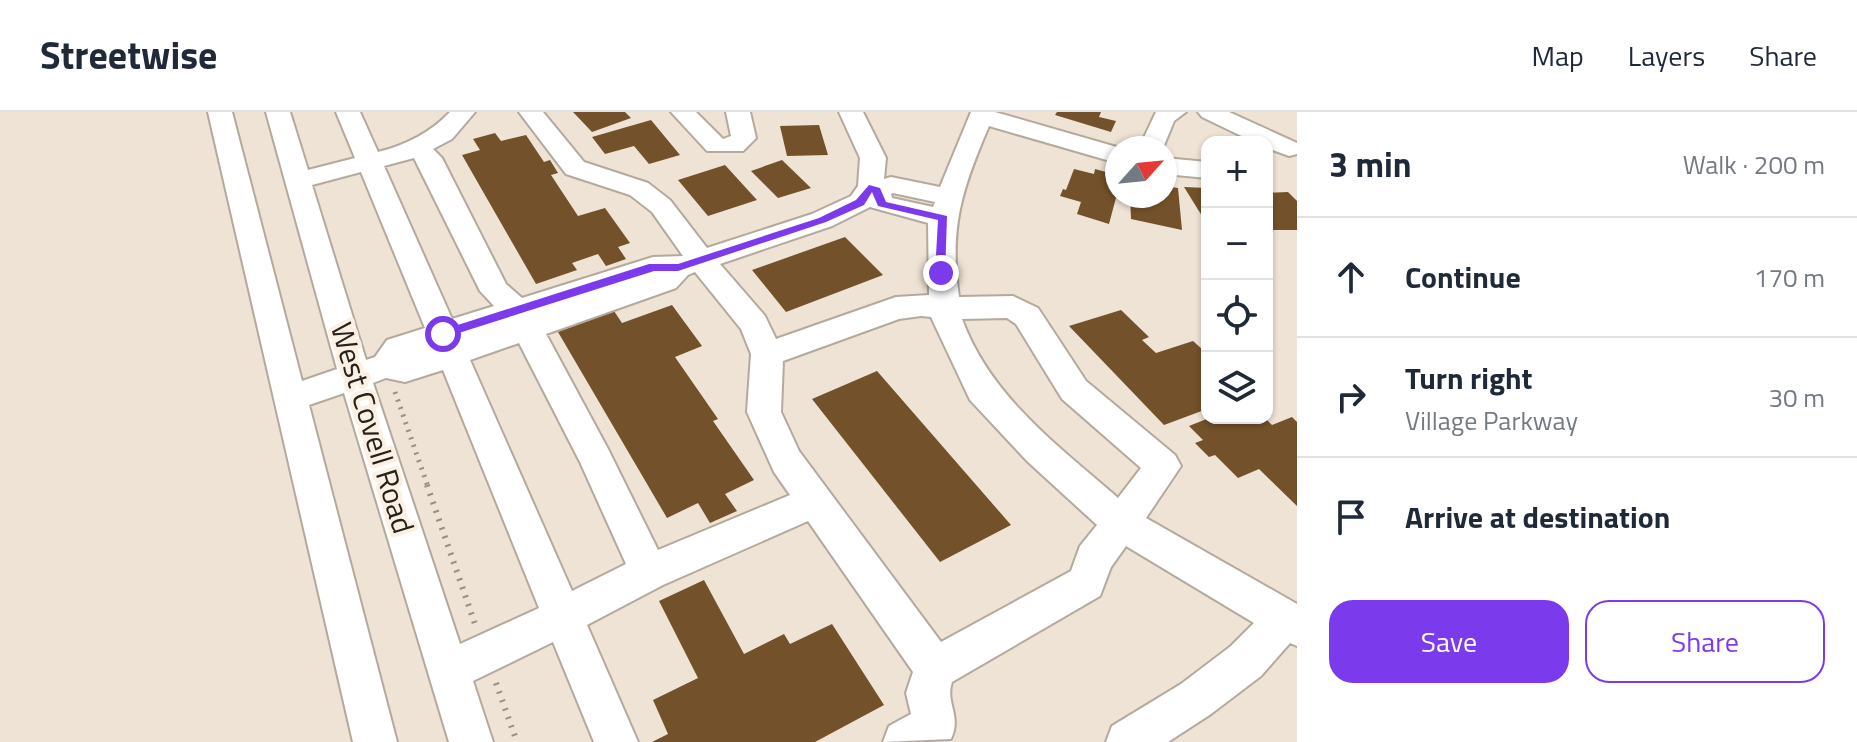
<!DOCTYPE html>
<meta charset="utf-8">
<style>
:root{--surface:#fff;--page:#f6f6f7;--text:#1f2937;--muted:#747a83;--line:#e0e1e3;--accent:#7c3aed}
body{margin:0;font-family:"Titillium Web",sans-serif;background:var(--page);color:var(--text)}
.controls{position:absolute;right:24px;top:24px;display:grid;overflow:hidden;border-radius:16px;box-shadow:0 2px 6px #0004}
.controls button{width:72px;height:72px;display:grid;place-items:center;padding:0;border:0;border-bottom:2px solid var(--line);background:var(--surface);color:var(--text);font:40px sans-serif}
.compass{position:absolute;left:1105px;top:24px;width:72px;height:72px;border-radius:50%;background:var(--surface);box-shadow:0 2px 6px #0004;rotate:63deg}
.stop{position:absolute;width:24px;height:24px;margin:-18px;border:6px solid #7c3aed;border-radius:50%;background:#fff}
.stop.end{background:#7c3aed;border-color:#fff;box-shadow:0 2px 8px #0008}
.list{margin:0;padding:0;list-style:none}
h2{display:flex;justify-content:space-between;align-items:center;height:104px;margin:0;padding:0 32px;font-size:34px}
h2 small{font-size:26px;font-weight:400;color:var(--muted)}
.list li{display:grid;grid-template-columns:52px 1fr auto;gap:24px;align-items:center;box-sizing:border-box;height:120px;padding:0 32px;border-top:2px solid var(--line)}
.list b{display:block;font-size:30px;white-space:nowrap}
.list p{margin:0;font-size:26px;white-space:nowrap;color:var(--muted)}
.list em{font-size:26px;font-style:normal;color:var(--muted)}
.actions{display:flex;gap:16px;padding:24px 32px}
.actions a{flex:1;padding:18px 0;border:2px solid var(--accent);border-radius:24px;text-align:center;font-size:28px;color:var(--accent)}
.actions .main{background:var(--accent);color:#fff}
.icon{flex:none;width:44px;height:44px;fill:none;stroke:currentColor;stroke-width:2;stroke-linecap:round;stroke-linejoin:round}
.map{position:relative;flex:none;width:1297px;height:630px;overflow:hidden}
header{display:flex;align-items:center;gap:48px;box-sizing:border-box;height:112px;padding:0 40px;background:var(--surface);border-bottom:2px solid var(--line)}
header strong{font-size:38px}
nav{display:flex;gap:44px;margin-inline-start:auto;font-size:28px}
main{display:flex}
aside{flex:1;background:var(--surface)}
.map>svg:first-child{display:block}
</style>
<header>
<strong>Streetwise</strong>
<nav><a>Map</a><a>Layers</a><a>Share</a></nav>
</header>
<main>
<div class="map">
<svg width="1297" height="630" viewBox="0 0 1297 630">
<rect width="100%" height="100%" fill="#efe3d6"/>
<g fill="#73512a">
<polygon points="573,0 625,0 631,6 592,20"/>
<polygon points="1057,0 1101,0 1099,5 1116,9 1111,20 1055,3"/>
<polygon points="651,8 680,43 649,52 634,34 605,42 592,25"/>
<polygon points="819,13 828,43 787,44 780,14"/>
<polygon points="495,21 501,29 526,23 544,50 550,48 558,61 551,63 578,104 605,96 630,131 618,135 626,147 606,154 598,142 572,151 577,158 536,172 462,43 480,38 473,27"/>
<polygon points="782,48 811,76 778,86 751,59"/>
<polygon points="725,53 757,88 708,104 678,68"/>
<polygon points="1074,57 1094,62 1095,57 1117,63 1117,82 1109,112 1077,102 1081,90 1060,84 1063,77 1066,78"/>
<polygon points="1165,74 1178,76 1182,118 1131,107 1130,84 1165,84"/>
<polygon points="1184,75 1207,76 1207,112"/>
<polygon points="1288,80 1297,89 1297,118 1273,118 1267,111 1267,81"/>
<polygon points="845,125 883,163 786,200 752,158"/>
<polygon points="672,193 702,234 675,245 718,307 713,309 754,368 725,382 737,399 710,411 698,391 667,406 558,220 614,199 622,211"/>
<polygon points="1121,198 1149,225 1142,228 1156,241 1193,229 1203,238 1207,236 1207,297 1164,313 1069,214"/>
<polygon points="877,259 1011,413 940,450 812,287"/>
<polygon points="1292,305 1297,310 1297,394 1259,357 1238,366 1215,343 1209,345 1195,331 1203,328 1189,314 1209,306 1265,306 1272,313"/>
<polygon points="704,468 744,542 784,522 790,532 832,512 884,593 815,630 652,630 668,622 653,588 698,566 659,489"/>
</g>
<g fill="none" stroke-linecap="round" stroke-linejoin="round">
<defs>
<g id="minor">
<path d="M208 0H232L302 269 337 257 266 0H290L308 58 355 46 336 0H360L378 40C406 33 430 21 450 0H475L452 27 433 37 442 46 506 172 522 186 653 145 683 144 652 100 630 83 566 62 519 0H543L584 50 648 71 670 88 707 136 812 102 851 84 858 74 860 46 839 0H863L886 46 884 67 891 65 940 75 971 0H995L1120 36H1117V51L989 14C962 77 949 115 959 185L1013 184 1038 196 1086 269 1175 343 1181 354 1146 406 1297 492V534L1290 531 1261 564 1211 602 1168 630H1106L1112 614 1181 572 1231 534 1254 511 1126 434 1111 455 1100 484 952 570C945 592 962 603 951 627L883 630 889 614 911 602 906 581 913 560 808 409 663 473 587 513 638 630H594L553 530 473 569 493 630H449L344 281 309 293 397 630H353ZM414 46 480 179 494 194 452 207 384 54ZM361 60 425 216 387 228 375 245 366 248 312 73ZM891 82 893 81 935 90 933 95 892 86ZM870 95 928 111 929 183 896 185 776 227 765 204 720 152 832 114ZM695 160 741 217 751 242 747 300 774 360 790 383 658 438 608 337 546 222 676 176 688 163ZM921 204 931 205 970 288 1027 349 1097 413 1080 434 1071 459 941 530 799 339 781 300 783 249 899 207ZM1007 206 1016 212 1062 287 1141 356 1118 386C1058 334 990 284 962 207ZM519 231 580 350 626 452 572 479 470 248ZM443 258 539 496 460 532 373 271 386 266 405 270Z"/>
<polygon points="671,0 696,0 723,27 731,24 726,0 750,0 756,26 743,39 707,39"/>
<polygon points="1156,0 1186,0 1174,9 1163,36 1139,36"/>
<polygon points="1198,0 1229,0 1297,31 1297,42 1289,44 1267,36 1267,30 1254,30 1202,5"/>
<polygon points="1165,46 1207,50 1207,66 1165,62"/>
</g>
</defs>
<use href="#minor" stroke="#b4a99d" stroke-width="4"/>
<polyline stroke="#988f86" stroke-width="5" stroke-dasharray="2 6" stroke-linecap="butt" points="395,280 428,375"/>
<g stroke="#988f86" stroke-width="6" stroke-dasharray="2 7" stroke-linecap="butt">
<polyline points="427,373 475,512"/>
<polyline points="496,571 517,630"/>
</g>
<use href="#minor" fill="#fff" fill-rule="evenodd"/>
</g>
<polygon fill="#7c3aed" points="869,73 880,76 886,90 947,104 945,164 935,161 938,108 878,94 872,80 864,93 826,110 678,159 654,159 443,226 437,222 439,219 649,152 678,152 819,106 856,88"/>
<g text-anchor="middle" stroke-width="8" stroke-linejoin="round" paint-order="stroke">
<g font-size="30" fill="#25211c" stroke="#fcf0e3">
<text transform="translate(372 316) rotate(73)" y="10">West Covell Road</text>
</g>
</g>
</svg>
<div class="controls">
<button>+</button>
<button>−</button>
<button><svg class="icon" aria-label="locate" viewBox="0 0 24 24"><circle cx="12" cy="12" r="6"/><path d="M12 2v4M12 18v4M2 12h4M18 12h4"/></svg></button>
<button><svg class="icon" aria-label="layers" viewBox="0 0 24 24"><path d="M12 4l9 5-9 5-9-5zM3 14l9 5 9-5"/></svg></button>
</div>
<svg class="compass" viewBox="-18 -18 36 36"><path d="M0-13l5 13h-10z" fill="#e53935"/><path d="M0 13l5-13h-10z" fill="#747a83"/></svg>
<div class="stop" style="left:443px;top:222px"></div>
<div class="stop end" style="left:941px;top:161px"></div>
</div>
<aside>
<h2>3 min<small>Walk · 200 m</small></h2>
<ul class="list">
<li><svg class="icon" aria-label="ahead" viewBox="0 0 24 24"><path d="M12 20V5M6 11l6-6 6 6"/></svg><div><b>Continue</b></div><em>170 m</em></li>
<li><svg class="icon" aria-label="right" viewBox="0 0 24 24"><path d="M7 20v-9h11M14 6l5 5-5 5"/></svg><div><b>Turn right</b><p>Village Parkway</p></div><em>30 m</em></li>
<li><svg class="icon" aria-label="arrive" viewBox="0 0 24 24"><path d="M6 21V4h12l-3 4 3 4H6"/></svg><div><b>Arrive at destination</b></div></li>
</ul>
<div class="actions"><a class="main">Save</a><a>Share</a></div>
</aside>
</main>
